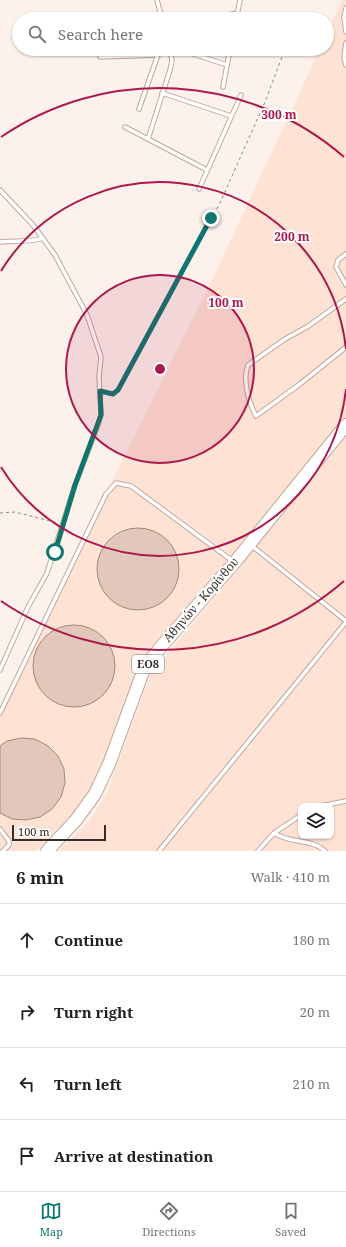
<!DOCTYPE html>
<meta charset="utf-8">
<style>
:root{--surface:#fff;--page:#f2f2f2;--text:#202124;--muted:#757577;--line:#e0e0e0;--accent:#0f766e}
body{margin:0;font-family:"Noto Serif",serif;background:var(--page);color:var(--text)}
.controls{position:absolute;right:12px;bottom:12px;display:grid;overflow:hidden;border-radius:8px;box-shadow:0 1px 3px #0004}
.controls button{width:36px;height:36px;display:grid;place-items:center;padding:0;border:0;border-bottom:1px solid var(--line);background:var(--surface);color:var(--text);font:20px sans-serif}
.scale{position:absolute;left:12px;bottom:10px;width:94px;box-sizing:border-box;padding-left:4px;border:2px solid #372d28;border-top:0;font-size:11px;line-height:14px;white-space:nowrap;color:#372d28;-webkit-text-stroke:3px #fff;paint-order:stroke}
.stop{position:absolute;width:12px;height:12px;margin:-9px;border:3px solid #0f766e;border-radius:50%;background:#fff}
.stop.end{background:#0f766e;border-color:#fff;box-shadow:0 1px 4px #0008}
.list{margin:0;padding:0;list-style:none}
h2{display:flex;justify-content:space-between;align-items:center;height:52px;margin:0;padding:0 16px;font-size:17px}
h2 small{font-size:13px;font-weight:400;color:var(--muted)}
.list li{display:grid;grid-template-columns:26px 1fr auto;gap:12px;align-items:center;box-sizing:border-box;height:72px;padding:0 16px;border-top:1px solid var(--line)}
.list b{display:block;font-size:15px;white-space:nowrap}
.list em{font-size:13px;font-style:normal;color:var(--muted)}
.icon{flex:none;width:22px;height:22px;fill:none;stroke:currentColor;stroke-width:2;stroke-linecap:round;stroke-linejoin:round}
.map{position:relative;flex:none;width:346px;height:851px;overflow:hidden}
.search{position:absolute;background:var(--surface);box-shadow:0 1px 3px #0004;left:12px;right:12px;top:12px;height:44px;display:flex;align-items:center;gap:10px;box-sizing:border-box;padding:0 14px;border-radius:22px;color:var(--muted);font-size:15px}
.sheet{height:340px;background:var(--surface)}
nav{display:flex;justify-content:space-around;align-items:center;box-sizing:border-box;height:56px;border-top:1px solid var(--line);background:var(--surface);font-size:11px;color:var(--muted)}
nav a{display:grid;justify-items:center;gap:2px}
nav .on{color:var(--accent)}
.map>svg:first-child{display:block}
</style>
<div class="map">
<svg width="346" height="851" viewBox="0 0 346 851">
<rect width="100%" height="100%" fill="#fdf1ec"/>
<path fill="#fee2d4" fill-rule="evenodd" d="M342 0H346V851H58L89 821 107 793 151 673 243 564 151 496 232 558 154 645 137 668 99 774 77 809 37 851H0V707L214 276 320 49H327V33ZM301 806H331V836H301Z"/>
<g fill="#e2c8bb" stroke="#a1887b">
<circle cx="138" cy="569" r="41"/>
<circle cx="74" cy="666" r="41"/>
<polygon points="21,738 35,739 48,746 58,756 64,769 65,783 61,797 52,809 40,817 26,820 12,819 0,813 0,746 7,741"/>
</g>
<g fill="none" stroke-linecap="round" stroke-linejoin="round">
<defs>
<g id="lane">
<polyline points="157,0 162,19"/>
<polyline points="346,8 344,17 346,32"/>
<polyline points="205,19 238,13"/>
<polyline points="236,19 240,0"/>
<polyline points="346,43 344,57 346,65"/>
<polyline points="178,49 227,65"/>
<polyline points="100,57 158,55"/>
<polyline points="223,87 230,49"/>
<polyline points="162,93 231,116"/>
<polyline points="139,109 160,49"/>
<polyline points="125,127 207,170"/>
<polyline points="148,139 170,70 172,61 170,49"/>
<polyline points="199,189 241,95"/>
<polyline points="0,190 33,225 55,255 87,315 101,357 99,376 101,415 98,425 75,485 47,573 28,607 0,670"/>
<path d="M0 242C14 240 29 243 43 238"/>
<polyline points="346,254 338,260 336,267 346,285"/>
<path d="M346 299 307 327 285 339 248 365C242 379 249 403 256 416L300 384 346 347"/>
<polyline points="252,546 346,621"/>
<polyline points="0,713 106,494 116,483 131,486 234,562"/>
<polyline points="321,806 346,801"/>
<polyline points="0,829 9,841 9,845 3,851"/>
<path d="M274 833C290 844 311 838 325 851"/>
<polyline points="159,851 346,622"/>
<polyline points="258,851 274,833 301,815"/>
</g>
<polyline id="primary" points="47,851 76,820 95,794 109,764 144,669 160,648 235,562 346,425"/>
</defs>
<use href="#lane" stroke="#c1a79b" stroke-width="5.5"/>
<use href="#primary" stroke="#c1a79b" stroke-width="14"/>
<g stroke="#928782" stroke-width="1" stroke-dasharray="3 3" stroke-linecap="butt">
<polyline points="104,393 113,394 118,391 220,203 265,102 285,49"/>
<polyline points="0,513 15,512 58,523"/>
</g>
<use href="#lane" stroke="#fff" stroke-width="3.5"/>
<use href="#primary" stroke="#fff" stroke-width="12"/>
</g>
<g fill="none" stroke-linecap="round" stroke-linejoin="round">
<polyline stroke="#0f766e" stroke-width="5" points="55,552 75,485 101,415 100,391 113,394 118,390 211,218"/>
</g>
<circle cx="160" cy="369" r="94" fill="#ab194d" fill-opacity=".12"/>
<g fill="none" stroke="#ab194d" stroke-width="2">
<circle cx="160" cy="369" r="94"/>
<path d="M346 389A187 187 0 0 1 1 467M1 271A187 187 0 0 1 346 349"/>
<path d="M344 581A281 281 0 0 1 1 601M1 137A281 281 0 0 1 344 157"/>
</g>
<g text-anchor="middle" stroke-width="4" stroke-linejoin="round" paint-order="stroke">
<rect fill="#fff" stroke="#736c68" stroke-width="1" x="132" y="655" width="32" height="18" rx="3"/>
<g font-size="11" font-weight="bold" fill="#372d28">
<text x="148" y="668">ΕΟ8</text>
</g>
<g font-size="12" fill="#372d28" stroke="#fff">
<text transform="translate(201 600) rotate(-49)" y="4">Αθηνών - Κορίνθου</text>
</g>
</g>
<circle cx="160" cy="369" r="6" fill="#ab194d" stroke="#fff" stroke-width="2"/>
<g font-size="12" text-anchor="middle" font-weight="bold" fill="#ab194d" stroke="#fff" stroke-width="4" stroke-linejoin="round" paint-order="stroke">
<text x="279" y="119">300 m</text>
<text x="292" y="241">200 m</text>
<text x="226" y="307">100 m</text>
</g>
</svg>
<div class="controls">
<button><svg class="icon" aria-label="layers" viewBox="0 0 24 24"><path d="M12 4l9 5-9 5-9-5zM3 14l9 5 9-5"/></svg></button>
</div>
<div class="scale">100 m</div>
<div class="stop" style="left:55px;top:552px"></div>
<div class="stop end" style="left:211px;top:218px"></div>
<div class="search"><svg class="icon" aria-label="search" viewBox="0 0 24 24"><circle cx="10" cy="10" r="6"/><path d="M15 15l6 6"/></svg>Search here</div>
</div>
<section class="sheet">
<h2>6 min<small>Walk · 410 m</small></h2>
<ul class="list">
<li><svg class="icon" aria-label="ahead" viewBox="0 0 24 24"><path d="M12 20V5M6 11l6-6 6 6"/></svg><div><b>Continue</b></div><em>180 m</em></li>
<li><svg class="icon" aria-label="right" viewBox="0 0 24 24"><path d="M7 20v-9h11M14 6l5 5-5 5"/></svg><div><b>Turn right</b></div><em>20 m</em></li>
<li><svg class="icon" aria-label="left" viewBox="0 0 24 24"><path d="M17 20v-9H6M10 6l-5 5 5 5"/></svg><div><b>Turn left</b></div><em>210 m</em></li>
<li><svg class="icon" aria-label="arrive" viewBox="0 0 24 24"><path d="M6 21V4h12l-3 4 3 4H6"/></svg><div><b>Arrive at destination</b></div></li>
</ul>
</section>
<nav>
<a class="on"><svg class="icon" aria-label="map" viewBox="0 0 24 24"><path d="M3 6l6-2 6 2 6-2v14l-6 2-6-2-6 2zM9 4v14M15 6v14"/></svg>Map</a>
<a><svg class="icon" aria-label="directions" viewBox="0 0 24 24"><path d="M12 3l9 9-9 9-9-9zM9 14v-3h6M13 9l2 2-2 2"/></svg>Directions</a>
<a><svg class="icon" aria-label="saved" viewBox="0 0 24 24"><path d="M7 4h10v16l-5-4-5 4z"/></svg>Saved</a>
</nav>
